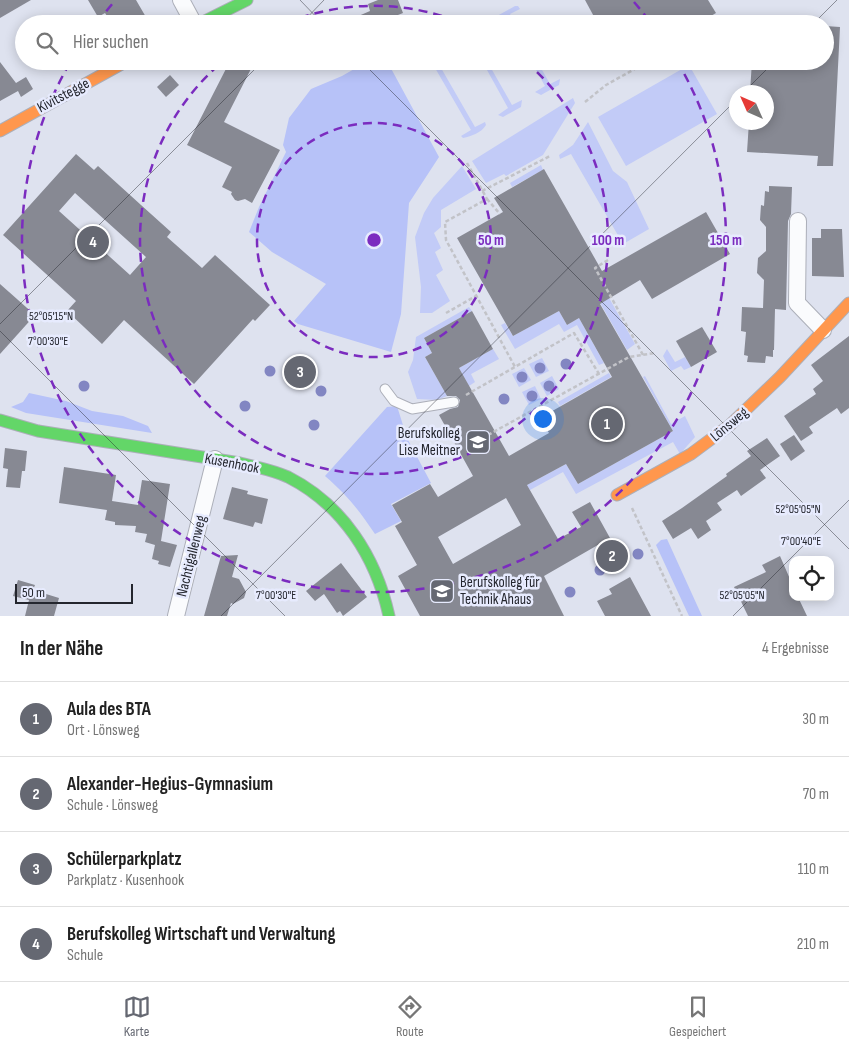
<!DOCTYPE html>
<html lang="de">
<meta charset="utf-8">
<style>
:root{--surface:#fff;--page:#f2f2f2;--text:#222;--muted:#767676;--line:#e0e0e0;--accent:#656872}
body{margin:0;font-family:"Sofia Sans Condensed",sans-serif;background:var(--page);color:var(--text)}
.controls{position:absolute;right:15px;bottom:15px;display:grid;overflow:hidden;border-radius:10px;box-shadow:0 2px 12px #0003}
.controls button{width:45px;height:45px;display:grid;place-items:center;padding:0;border:0;border-bottom:1px solid var(--line);background:var(--surface);color:var(--text);font:25px sans-serif}
.compass{position:absolute;left:729px;top:85px;width:45px;height:45px;border-radius:50%;background:var(--surface);box-shadow:0 2px 12px #0003;rotate:315deg}
.scale{position:absolute;left:15px;bottom:12px;width:118px;box-sizing:border-box;padding-left:5px;border:2px solid #24262e;border-top:0;font-size:14px;line-height:18px;white-space:nowrap;color:#24262e;-webkit-text-stroke:4px #e7ebfe;paint-order:stroke}
.you{position:absolute;left:542px;top:418px;width:18px;height:18px;margin:-12px;border:4px solid #fff;border-radius:50%;background:#1a73e8;box-shadow:0 0 0 8px #1a73e833}
.badge{display:grid;place-items:center;width:32px;height:32px;border-radius:50%;background:var(--accent);color:#fff;font-size:16px;font-weight:700}
.pin{position:absolute;translate:-50% -50%;border:2px solid #fff;box-shadow:0 1px 5px #0006}
.list{margin:0;padding:0;list-style:none}
h2{display:flex;justify-content:space-between;align-items:center;height:65px;margin:0;padding:0 20px;font-size:21px}
h2 small{font-size:16px;font-weight:400;color:var(--muted)}
.list li{display:grid;grid-template-columns:32px 1fr auto;gap:15px;align-items:center;box-sizing:border-box;height:75px;padding:0 20px;border-top:1px solid var(--line)}
.list b{display:block;font-size:19px;white-space:nowrap}
.list p{margin:0;font-size:16px;white-space:nowrap;color:var(--muted)}
.list em{font-size:16px;font-style:normal;color:var(--muted)}
.icon{flex:none;width:28px;height:28px;fill:none;stroke:currentColor;stroke-width:2;stroke-linecap:round;stroke-linejoin:round}
.map{position:relative;flex:none;width:849px;height:616px;overflow:hidden}
.search{position:absolute;background:var(--surface);box-shadow:0 2px 12px #0003;left:15px;right:15px;top:15px;height:55px;display:flex;align-items:center;gap:12px;box-sizing:border-box;padding:0 18px;border-radius:28px;color:var(--muted);font-size:19px}
.sheet{height:365px;background:var(--surface)}
nav{display:flex;justify-content:space-around;align-items:center;box-sizing:border-box;height:70px;border-top:1px solid var(--line);background:var(--surface);font-size:14px;color:var(--muted)}
nav a{display:grid;justify-items:center;gap:2px}
nav .on{color:var(--accent)}
.map>svg:first-child{display:block}
</style>
<div class="map">
<svg width="849" height="616" viewBox="0 0 849 616">
<rect width="100%" height="100%" fill="#dee2ef"/>
<g fill="#c2cbf7">
<polygon points="515,6 518,6 520,9 510,14 516,24 510,24 506,16 496,22 497,16"/>
<path d="M431 61H437L475 127 485 122 486 125C481 133 472 136 463 138L461 136 471 130Z"/>
<polygon points="482,61 487,61 512,105 522,100 521,107 503,117 498,115 508,108"/>
<polygon points="531,61 537,61 550,84 560,79 559,85 541,95 535,92 545,86"/>
<polygon points="689,65 717,114 626,166 598,117"/>
<polygon points="573,98 575,103 543,155 506,176 504,174 486,183 472,161"/>
<polygon points="588,122 613,171 627,182 649,229 623,244 571,154 560,159 559,155 573,145"/>
<polygon points="541,165 543,170 512,187 510,183"/>
<polygon points="462,166 476,189 441,210 441,227 434,233 441,248 435,252 443,270 436,275 450,301 432,313 420,313 421,287 415,237 424,213 433,198"/>
<polygon points="579,266 591,266 635,344 627,350"/>
<polygon points="469,307 472,311 424,338 432,353 425,357 447,396 437,400 417,399 408,372 413,360 416,337"/>
<polygon points="559,311 567,325 579,318 604,363 599,365 577,325 564,332 559,324 515,349 501,325 505,323 513,336"/>
<polygon points="493,349 499,359 471,374 475,382 469,386 459,368"/>
<polygon points="667,349 675,362 685,357 691,367 684,370 681,366 671,371 663,356"/>
<polygon points="542,358 549,371 536,377 529,364"/>
<polygon points="524,368 531,380 519,387 512,374"/>
<polygon points="609,373 611,377 560,406 558,402"/>
<polygon points="552,376 559,389 547,396 540,383"/>
<polygon points="645,376 671,424 685,416 695,437 680,454 673,442 576,494 563,472 530,490 527,485 566,464 578,484 673,431 643,377"/>
<polygon points="535,386 541,399 529,405 522,392"/>
</g>
<g fill="#b7c2f8">
<polygon points="368,61 387,61 439,157 409,203 401,314 391,352 298,324 294,321 326,284 272,252 249,232 259,207 286,152 283,145 289,118 311,89 342,76"/>
<polygon points="29,393 66,401 92,411 123,416 148,426 152,433 26,413 11,407 23,402"/>
<path d="M397 406 407 438 431 483 391 504 401 521 375 534C358 509 348 496 325 476L387 407Z"/>
<polygon points="667,539 702,616 689,616 656,545 661,540"/>
</g>
<g fill="#878993" fill-rule="evenodd">
<polygon points="0,0 31,0 0,18"/>
<polygon points="88,0 136,0 150,24 123,24 119,18 111,22 105,13 98,17"/>
<polygon points="378,0 398,0 403,13 375,24 340,24 370,11 368,4"/>
<polygon points="585,0 708,0 716,13 697,24 598,24"/>
<polygon points="825,26 840,27 833,166 817,166 818,156 747,152 749,122 766,122 766,92 750,92 752,61 825,61"/>
<polygon points="230,61 255,61 224,122 280,150 252,203 245,199 238,201 235,200 231,194 232,192 222,187 232,167 187,145"/>
<polygon points="0,62 16,83 26,77 33,89 21,97 18,91 0,101"/>
<polygon points="170,75 179,85 166,97 157,87"/>
<path d="M76 154 94 170 98 166 141 205 171 232 167 237 202 268 215 255 270 305 255 321 253 319 194 384 124 320 102 344 67 311 76 301 3 235ZM75 193 146 257 130 275 59 211Z"/>
<path d="M544 169 602 271 706 212 730 254 652 299 640 280 600 304 673 431 578 484 566 464 527 485 558 539 581 527 572 512 590 502 610 538 544 576 564 616H420L398 576 417 565 395 526 402 522 392 505 430 484 438 497 473 476 439 415 450 409 458 407 460 400 456 396H447L425 357 432 353 424 338 472 311 493 349 459 368 509 456 549 433 540 418 612 377 579 318 567 325 559 311 513 336 457 238 503 212 494 198ZM506 498 521 525 453 564 438 537Z"/>
<polygon points="769,186 792,187 791,214 788,221 786,310 775,309 774,350 773,350 773,357 766,356 765,363 747,362 748,356 744,355 746,332 741,331 742,307 763,308 764,280 757,273 758,258 766,251 766,227 760,220 761,205 764,206 765,191 769,192"/>
<polygon points="821,229 842,229 844,277 812,276 812,238 821,238"/>
<polygon points="0,284 35,315 0,354"/>
<polygon points="702,327 717,352 691,367 676,341"/>
<polygon points="849,336 849,408 841,414 837,408 809,427 813,433 801,441 784,416 816,394 813,389 823,381 811,365"/>
<polygon points="794,435 805,451 791,461 780,444"/>
<polygon points="767,438 780,456 760,470 766,478 741,496 737,490 717,503 722,510 706,521 711,530 698,539 691,528 673,539 662,521 682,508 727,476 726,474 751,456 747,451"/>
<polygon points="5,448 27,451 25,471 22,471 20,488 6,487 8,469 3,468"/>
<polygon points="64,467 116,475 112,501 138,505 142,480 170,484 161,541 177,545 170,567 158,564 159,561 152,559 155,545 145,542 147,534 135,532 136,526 115,525 115,522 105,520 107,510 59,503"/>
<polygon points="232,487 248,491 247,494 268,499 262,524 255,522 253,527 223,519"/>
<polygon points="238,555 232,577 239,579 246,592 244,598 233,604 231,603 227,616 204,616 221,556"/>
<polygon points="780,556 793,586 793,597 798,597 807,616 748,616 734,587 766,572 762,565"/>
<polygon points="341,563 367,597 343,616 340,611 337,613 324,594 315,601 306,591"/>
<polygon points="630,577 651,616 605,616 597,601 612,594 609,589"/>
<polygon points="18,580 35,585 33,590 59,598 54,616 25,616 29,600 13,596"/>
</g>
<g fill="none" stroke-linecap="round" stroke-linejoin="round">
<defs>
<polyline id="lane" points="385,389 394,401 412,409 454,402"/>
<g id="street">
<polyline points="181,0 194,24"/>
<polyline points="798,221 797,303 823,330"/>
<polyline points="176,616 215,459"/>
</g>
<g id="fast">
<polyline points="199,24 247,0"/>
<path d="M0 420 38 431 240 463C256 467 273 470 288 477 343 505 376 557 389 616"/>
</g>
<g id="slow">
<polyline points="0,131 127,61"/>
<polyline points="617,495 691,454 730,425 780,377 849,303"/>
</g>
</defs>
<use href="#lane" stroke="#acafb9" stroke-width="11"/>
<use href="#street" stroke="#acafb9" stroke-width="18"/>
<use href="#fast" stroke="#acafb9" stroke-width="13"/>
<use href="#slow" stroke="#acafb9" stroke-width="13"/>
<g stroke="#c2c3c8" stroke-width="2.5" stroke-dasharray="4 2.5" stroke-linecap="butt">
<polyline points="715,24 718,22"/>
<polyline points="585,102 606,85 649,61"/>
<polyline points="467,163 487,199 445,222 446,240 515,367"/>
<polyline points="482,191 550,156"/>
<polyline points="487,199 500,214"/>
<polyline points="608,260 595,268 643,355"/>
<polyline points="446,313 476,296"/>
<polyline points="466,395 574,333 599,374"/>
<polyline points="488,435 629,357 655,353"/>
<polyline points="632,508 682,616"/>
</g>
<use href="#lane" stroke="#fafbfd" stroke-width="9"/>
<use href="#street" stroke="#fafbfd" stroke-width="16"/>
<use href="#fast" stroke="#63d668" stroke-width="11"/>
<use href="#slow" stroke="#ff974d" stroke-width="11"/>
</g>
<g fill="#8286c2">
<circle cx="566" cy="364" r="5.5"/>
<circle cx="540" cy="368" r="5.5"/>
<circle cx="270" cy="371" r="5.5"/>
<circle cx="522" cy="377" r="5.5"/>
<circle cx="84" cy="386" r="5.5"/>
<circle cx="549" cy="386" r="5.5"/>
<circle cx="321" cy="391" r="5.5"/>
<circle cx="532" cy="396" r="5.5"/>
<circle cx="504" cy="399" r="5.5"/>
<circle cx="245" cy="406" r="5.5"/>
<circle cx="314" cy="425" r="5.5"/>
<circle cx="638" cy="554" r="5.5"/>
<circle cx="600" cy="570" r="5.5"/>
<circle cx="570" cy="592" r="5.5"/>
</g>
<path fill="none" stroke="#24262e" stroke-width="1" stroke-opacity="0.45" d="M300 0 323 24M301 24 324 0M813 24 837 0M361 61 849 549M744 92 775 61M0 324 263 61M0 331 285 616M221 616 736 100M733 616 849 500"/>
<g fill="none" stroke="#7b2cbf" stroke-width="2.5" stroke-dasharray="9 6">
<circle cx="374" cy="240" r="117"/>
<path d="M286 23A234 234 0 0 1 462 23M526 62A234 234 0 1 1 222 62"/>
<path d="M97 23A352 352 0 0 1 114 2M634 2A352 352 0 0 1 651 23M677 61A352 352 0 1 1 71 61"/>
</g>
<defs>
<symbol id="school-square" viewBox="-11 -11 22 22"><rect x="-9" y="-9" width="18" height="18" rx="4" fill="#656872" stroke="#e7ebfe"/><path d="M0-5L7-2L0 1L-7-2ZM-4 1L0 2.5L4 1V4Q0 6-4 4Z" fill="#fff"/></symbol>
</defs>
<g fill-rule="evenodd">
<use href="#school-square" x="464" y="428" width="28" height="28"/>
<use href="#school-square" x="428" y="577" width="28" height="28"/>
</g>
<g text-anchor="middle" stroke-width="5" stroke-linejoin="round" paint-order="stroke">
<g font-size="15" fill="#24262e" stroke="#e7ebfe">
<text transform="translate(63 95) rotate(-28)" y="5">Kivitstegge</text>
<text transform="translate(729 424) rotate(-40)" y="5">Lönsweg</text>
<text transform="translate(232 463) rotate(11)" y="5">Kusenhook</text>
<text transform="translate(191 556) rotate(-76)" y="5">Nachtigallenweg</text>
</g>
<g font-size="15" fill="#24262e" stroke="#e7ebfe" text-anchor="end">
<text x="460" y="438">Berufskolleg<tspan x="460" dy="17">Lise Meitner</tspan></text>
<text x="460" y="587" text-anchor="start">Berufskolleg für<tspan x="460" dy="17">Technik Ahaus</tspan></text>
</g>
</g>
<g font-size="12" text-anchor="middle" fill="#24262e" stroke="#e7ebfe" stroke-width="5" stroke-linejoin="round" paint-order="stroke">
<text x="51" y="320">52°05'15"N</text>
<text x="48" y="345">7°00'30"E</text>
<text x="798" y="513">52°05'05"N</text>
<text x="801" y="545">7°00'40"E</text>
<text x="276" y="599">7°00'30"E</text>
<text x="742" y="599">52°05'05"N</text>
</g>
<circle cx="374" cy="240" r="8" fill="#7b2cbf" stroke="#e7ebfe" stroke-width="2.5"/>
<g font-size="15" text-anchor="middle" font-weight="bold" fill="#7b2cbf" stroke="#e7ebfe" stroke-width="5" stroke-linejoin="round" paint-order="stroke">
<text x="491" y="245">50 m</text>
<text x="608" y="245">100 m</text>
<text x="726" y="245">150 m</text>
</g>
</svg>
<div class="controls">
<button><svg class="icon" aria-label="locate" viewBox="0 0 24 24"><circle cx="12" cy="12" r="6"/><path d="M12 2v4M12 18v4M2 12h4M18 12h4"/></svg></button>
</div>
<svg class="compass" viewBox="-18 -18 36 36"><path d="M0-13l5 13h-10z" fill="#e53935"/><path d="M0 13l5-13h-10z" fill="#767676"/></svg>
<div class="scale">50 m</div>
<div class="you"></div>
<div class="pin badge" style="left:607px;top:424px">1</div>
<div class="pin badge" style="left:612px;top:556px">2</div>
<div class="pin badge" style="left:300px;top:372px">3</div>
<div class="pin badge" style="left:93px;top:242px">4</div>
<div class="search"><svg class="icon" aria-label="search" viewBox="0 0 24 24"><circle cx="10" cy="10" r="6"/><path d="M15 15l6 6"/></svg>Hier suchen</div>
</div>
<section class="sheet">
<h2>In der Nähe<small>4 Ergebnisse</small></h2>
<ul class="list">
<li><span class="badge">1</span><div><b>Aula des BTA</b><p>Ort · Lönsweg</p></div><em>30 m</em></li>
<li><span class="badge">2</span><div><b>Alexander-Hegius-Gymnasium</b><p>Schule · Lönsweg</p></div><em>70 m</em></li>
<li><span class="badge">3</span><div><b>Schülerparkplatz</b><p>Parkplatz · Kusenhook</p></div><em>110 m</em></li>
<li><span class="badge">4</span><div><b>Berufskolleg Wirtschaft und Verwaltung</b><p>Schule</p></div><em>210 m</em></li>
</ul>
</section>
<nav>
<a class="on"><svg class="icon" aria-label="map" viewBox="0 0 24 24"><path d="M3 6l6-2 6 2 6-2v14l-6 2-6-2-6 2zM9 4v14M15 6v14"/></svg>Karte</a>
<a><svg class="icon" aria-label="directions" viewBox="0 0 24 24"><path d="M12 3l9 9-9 9-9-9zM9 14v-3h6M13 9l2 2-2 2"/></svg>Route</a>
<a><svg class="icon" aria-label="saved" viewBox="0 0 24 24"><path d="M7 4h10v16l-5-4-5 4z"/></svg>Gespeichert</a>
</nav>
